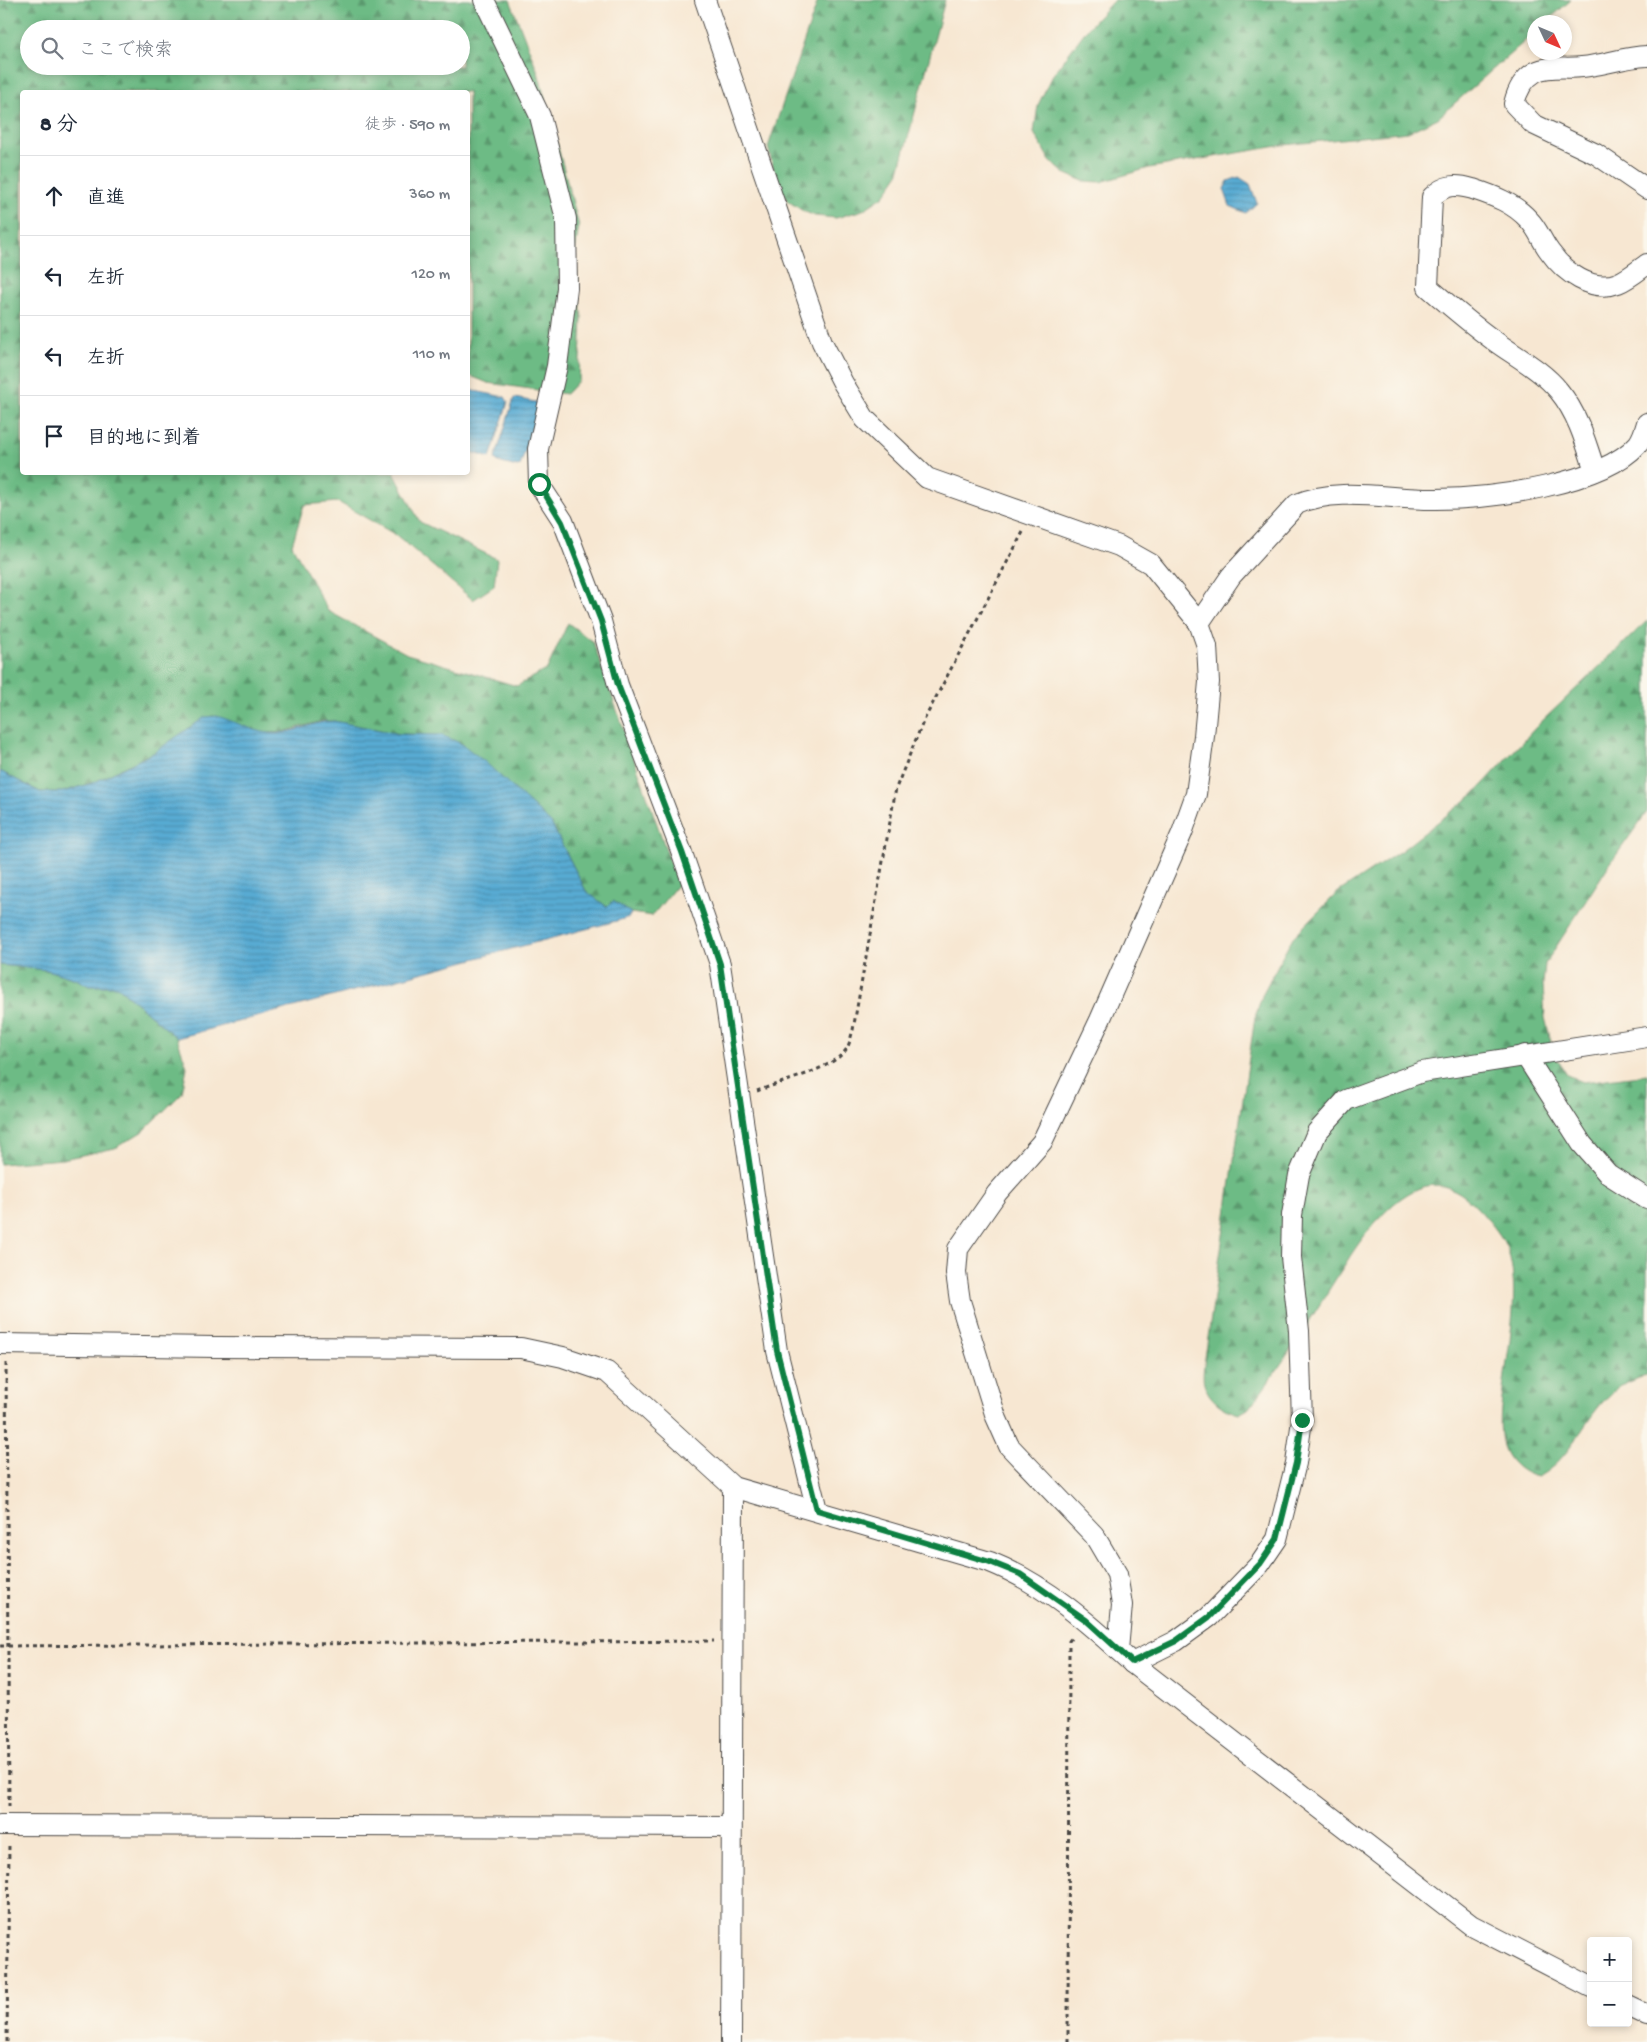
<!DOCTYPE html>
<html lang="ja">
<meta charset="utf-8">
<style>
:root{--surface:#fff;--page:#f2f2f3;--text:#1f2937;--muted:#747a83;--line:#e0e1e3}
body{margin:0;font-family:"Gochi Hand","Klee One",sans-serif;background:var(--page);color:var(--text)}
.controls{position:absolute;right:15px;bottom:15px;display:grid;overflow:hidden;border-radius:5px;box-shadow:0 2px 8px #0003}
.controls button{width:45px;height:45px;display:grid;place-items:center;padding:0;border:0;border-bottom:1px solid var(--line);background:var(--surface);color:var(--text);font:25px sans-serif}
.compass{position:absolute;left:1527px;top:15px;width:45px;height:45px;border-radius:50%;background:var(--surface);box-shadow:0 2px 8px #0003;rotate:134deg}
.stop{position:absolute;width:15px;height:15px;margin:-11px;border:4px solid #0b8043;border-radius:50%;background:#fff}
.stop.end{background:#0b8043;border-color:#fff;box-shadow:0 1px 5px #0008}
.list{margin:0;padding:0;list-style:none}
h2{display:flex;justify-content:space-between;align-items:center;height:65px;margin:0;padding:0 20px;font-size:21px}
h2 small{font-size:16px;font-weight:400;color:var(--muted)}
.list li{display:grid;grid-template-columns:32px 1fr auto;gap:15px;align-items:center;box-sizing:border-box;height:80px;padding:0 20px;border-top:1px solid var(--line)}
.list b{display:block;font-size:19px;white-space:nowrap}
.list em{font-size:16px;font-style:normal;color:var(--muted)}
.icon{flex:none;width:28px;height:28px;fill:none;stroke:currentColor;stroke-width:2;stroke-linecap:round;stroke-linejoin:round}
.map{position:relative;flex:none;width:1647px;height:2042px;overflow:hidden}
.search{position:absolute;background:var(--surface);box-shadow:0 2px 8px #0003;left:20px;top:20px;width:450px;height:55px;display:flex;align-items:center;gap:12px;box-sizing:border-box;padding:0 18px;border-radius:28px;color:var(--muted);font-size:19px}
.panel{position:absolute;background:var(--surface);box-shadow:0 2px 8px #0003;left:20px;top:90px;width:450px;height:385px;border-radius:5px}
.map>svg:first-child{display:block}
</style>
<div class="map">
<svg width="1647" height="2042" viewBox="0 0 1647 2042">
<defs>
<pattern id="forest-firs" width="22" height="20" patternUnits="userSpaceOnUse" patternTransform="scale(1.25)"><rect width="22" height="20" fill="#6dbb85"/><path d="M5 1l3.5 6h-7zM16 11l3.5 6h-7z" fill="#5a986d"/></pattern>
<pattern id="water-rules" width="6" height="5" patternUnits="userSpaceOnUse" patternTransform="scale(1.25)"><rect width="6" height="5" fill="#58abd3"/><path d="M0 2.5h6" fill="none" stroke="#498bab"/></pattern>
</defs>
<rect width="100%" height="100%" fill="#fbf7ec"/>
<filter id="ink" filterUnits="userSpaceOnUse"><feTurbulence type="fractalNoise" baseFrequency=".02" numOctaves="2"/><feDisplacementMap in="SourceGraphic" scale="10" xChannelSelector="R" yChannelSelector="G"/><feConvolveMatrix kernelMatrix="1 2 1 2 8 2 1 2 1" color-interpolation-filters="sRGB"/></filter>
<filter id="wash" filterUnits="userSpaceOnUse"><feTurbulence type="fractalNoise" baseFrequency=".0096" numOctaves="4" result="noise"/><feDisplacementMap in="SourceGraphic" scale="20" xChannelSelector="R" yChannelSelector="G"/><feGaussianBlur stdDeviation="1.12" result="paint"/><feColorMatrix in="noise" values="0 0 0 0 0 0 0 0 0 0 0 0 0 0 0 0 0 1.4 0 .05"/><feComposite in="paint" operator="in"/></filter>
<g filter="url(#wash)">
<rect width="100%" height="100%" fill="#f7e7d2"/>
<g fill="url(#forest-firs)" stroke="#4c7358" fill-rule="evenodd">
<path d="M0 0H510L538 72 579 226 573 264 582 317 579 380 566 394 488 383 468 375V92H22V472L394 473 420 522 497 559 494 586 473 600 396 535 338 502 304 505 292 545 328 611 407 654 517 686 547 669 568 623 593 642 678 884 652 916 631 913 613 901 607 907 586 891 551 823 442 735 400 734 334 721H322L283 732 177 738 153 753 95 782 63 792H40L0 771ZM29 29H461V66H29Z"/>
<polygon points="818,0 945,0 898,175 884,196 863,210 836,218 815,216 803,211 788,201 777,183 768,147"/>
<polygon points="1114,0 1571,0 1546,22 1534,22 1534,33 1438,118 1408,132 1284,145 1149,168 1101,182 1083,181 1064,173 1050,161 1034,133 1038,105 1052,76 1087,29"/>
<path d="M1647 621V812L1607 868 1545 964 1543 984 1545 1018 1555 1056 1567 1075 1583 1082 1647 1074V1376C1590 1386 1584 1452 1538 1477 1522 1474 1508 1462 1503 1446 1498 1427 1501 1408 1503 1390 1508 1348 1521 1291 1508 1251 1503 1237 1492 1224 1482 1213 1471 1201 1460 1190 1443 1186 1406 1178 1367 1230 1349 1258 1320 1304 1292 1350 1260 1394L1248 1409 1239 1414C1223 1410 1208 1399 1204 1383 1202 1376 1204 1365 1205 1358L1255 1017 1263 993 1293 937 1337 893 1402 850 1474 794 1538 725Z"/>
<polygon points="0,965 47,970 76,979 89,986 117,986 177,1038 187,1067 182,1093 145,1130 115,1148 63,1159 0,1164"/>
</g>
<g fill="url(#water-rules)" stroke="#426b7f">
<polygon points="1239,177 1250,184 1257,203 1246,213 1230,206 1224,189 1228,181"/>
<polygon points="469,390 505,397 508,402 490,458 468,451"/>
<polygon points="514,398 541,403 520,466 517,467 498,462 495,459"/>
<path d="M217 716C234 721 252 731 269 733 291 736 312 721 334 721L400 734 442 735 462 744 484 761 551 823 586 891 607 907 613 901 631 913 629 917 620 920 177 1038 117 986H89L76 979 47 970 0 965V771L40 792H63L95 782 153 753 205 717Z"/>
</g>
</g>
<g filter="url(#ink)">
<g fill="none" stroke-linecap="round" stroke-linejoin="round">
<defs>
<g id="street">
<polyline points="484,0 540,116 566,219 567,288 557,366 538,449 539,484 563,521 601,621 618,685 682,853 720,964 777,1351 817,1510"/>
<polyline points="705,0 822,342 843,383 865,419 927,478 1119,546 1151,564 1199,623 1207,646 1209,682 1204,736 1196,794 1182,833 1100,1020 1042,1142 997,1193 958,1249 956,1273 960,1301 996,1417 1009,1446 1094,1535 1117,1574 1122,1605 1118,1650"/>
<path d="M1647 56C1624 57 1604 65 1582 67 1566 69 1549 65 1535 72 1523 79 1517 91 1514 104L1533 124 1596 154 1647 189"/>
<path d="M1595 471C1586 443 1578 414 1559 391 1543 371 1517 357 1496 342 1472 325 1450 306 1428 287L1432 197C1445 184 1456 184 1473 189 1494 196 1514 203 1529 220 1538 229 1542 242 1550 252 1564 272 1592 293 1618 283 1628 279 1639 270 1647 264"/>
<path d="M1199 623 1231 576 1297 504C1339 486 1392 500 1436 499 1489 499 1602 485 1638 444 1642 439 1645 430 1647 423"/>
<polyline points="1525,1055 1582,1144 1608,1174 1647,1199"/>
<path d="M0 1344 216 1347 521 1348 563 1357 607 1372 733 1487 990 1562C1045 1584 1089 1623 1132 1663L1471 1925 1591 1987"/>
<polyline points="1132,1663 1176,1641 1209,1617 1260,1564 1277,1539 1296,1463 1302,1420 1299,1331 1291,1257 1292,1215 1299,1175 1317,1132 1346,1100 1422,1072 1647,1037"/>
<polyline points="0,1825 731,1827"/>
<polyline points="1628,2006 1647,2015"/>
<polyline points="731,2042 733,1487"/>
</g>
</defs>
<use href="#street" stroke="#4a4744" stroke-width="22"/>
<g stroke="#4a4744" stroke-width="3" stroke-dasharray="4 4" stroke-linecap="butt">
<path d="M757 1091C780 1082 835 1069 847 1048 850 1043 851 1036 853 1030L896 788 923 722 1023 532"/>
<polyline points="6,1363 9,1806"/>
<polyline points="0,1646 714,1641"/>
<polyline points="7,2042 9,1843"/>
<polyline points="1068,2042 1069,1641 1073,1636"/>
</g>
<use href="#street" stroke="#fff" stroke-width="20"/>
</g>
</g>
<g fill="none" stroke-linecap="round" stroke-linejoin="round" filter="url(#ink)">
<polyline stroke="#0b8043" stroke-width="6" points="539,484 562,522 601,621 618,685 682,852 720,964 777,1351 817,1510 990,1562 1020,1574 1086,1620 1132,1662 1176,1641 1209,1617 1260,1564 1277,1539 1296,1463 1302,1420"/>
</g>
</svg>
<div class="controls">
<button>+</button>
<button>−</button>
</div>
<svg class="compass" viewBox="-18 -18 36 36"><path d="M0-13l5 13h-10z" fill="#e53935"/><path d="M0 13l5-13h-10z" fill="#747a83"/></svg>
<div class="stop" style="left:539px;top:484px"></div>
<div class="stop end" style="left:1302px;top:1420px"></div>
<div class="search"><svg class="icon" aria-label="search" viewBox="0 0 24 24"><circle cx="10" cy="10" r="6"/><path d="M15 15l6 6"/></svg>ここで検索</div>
<section class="panel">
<h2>8 分<small>徒歩 · 590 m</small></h2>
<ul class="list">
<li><svg class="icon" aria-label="ahead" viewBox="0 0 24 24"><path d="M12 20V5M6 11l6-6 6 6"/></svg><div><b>直進</b></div><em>360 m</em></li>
<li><svg class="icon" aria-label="left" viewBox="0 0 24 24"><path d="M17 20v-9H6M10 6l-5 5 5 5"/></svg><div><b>左折</b></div><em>120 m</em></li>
<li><svg class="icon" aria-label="left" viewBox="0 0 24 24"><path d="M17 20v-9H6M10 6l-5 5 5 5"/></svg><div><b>左折</b></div><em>110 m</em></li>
<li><svg class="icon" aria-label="arrive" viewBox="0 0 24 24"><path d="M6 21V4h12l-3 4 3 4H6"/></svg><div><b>目的地に到着</b></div></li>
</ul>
</section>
</div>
